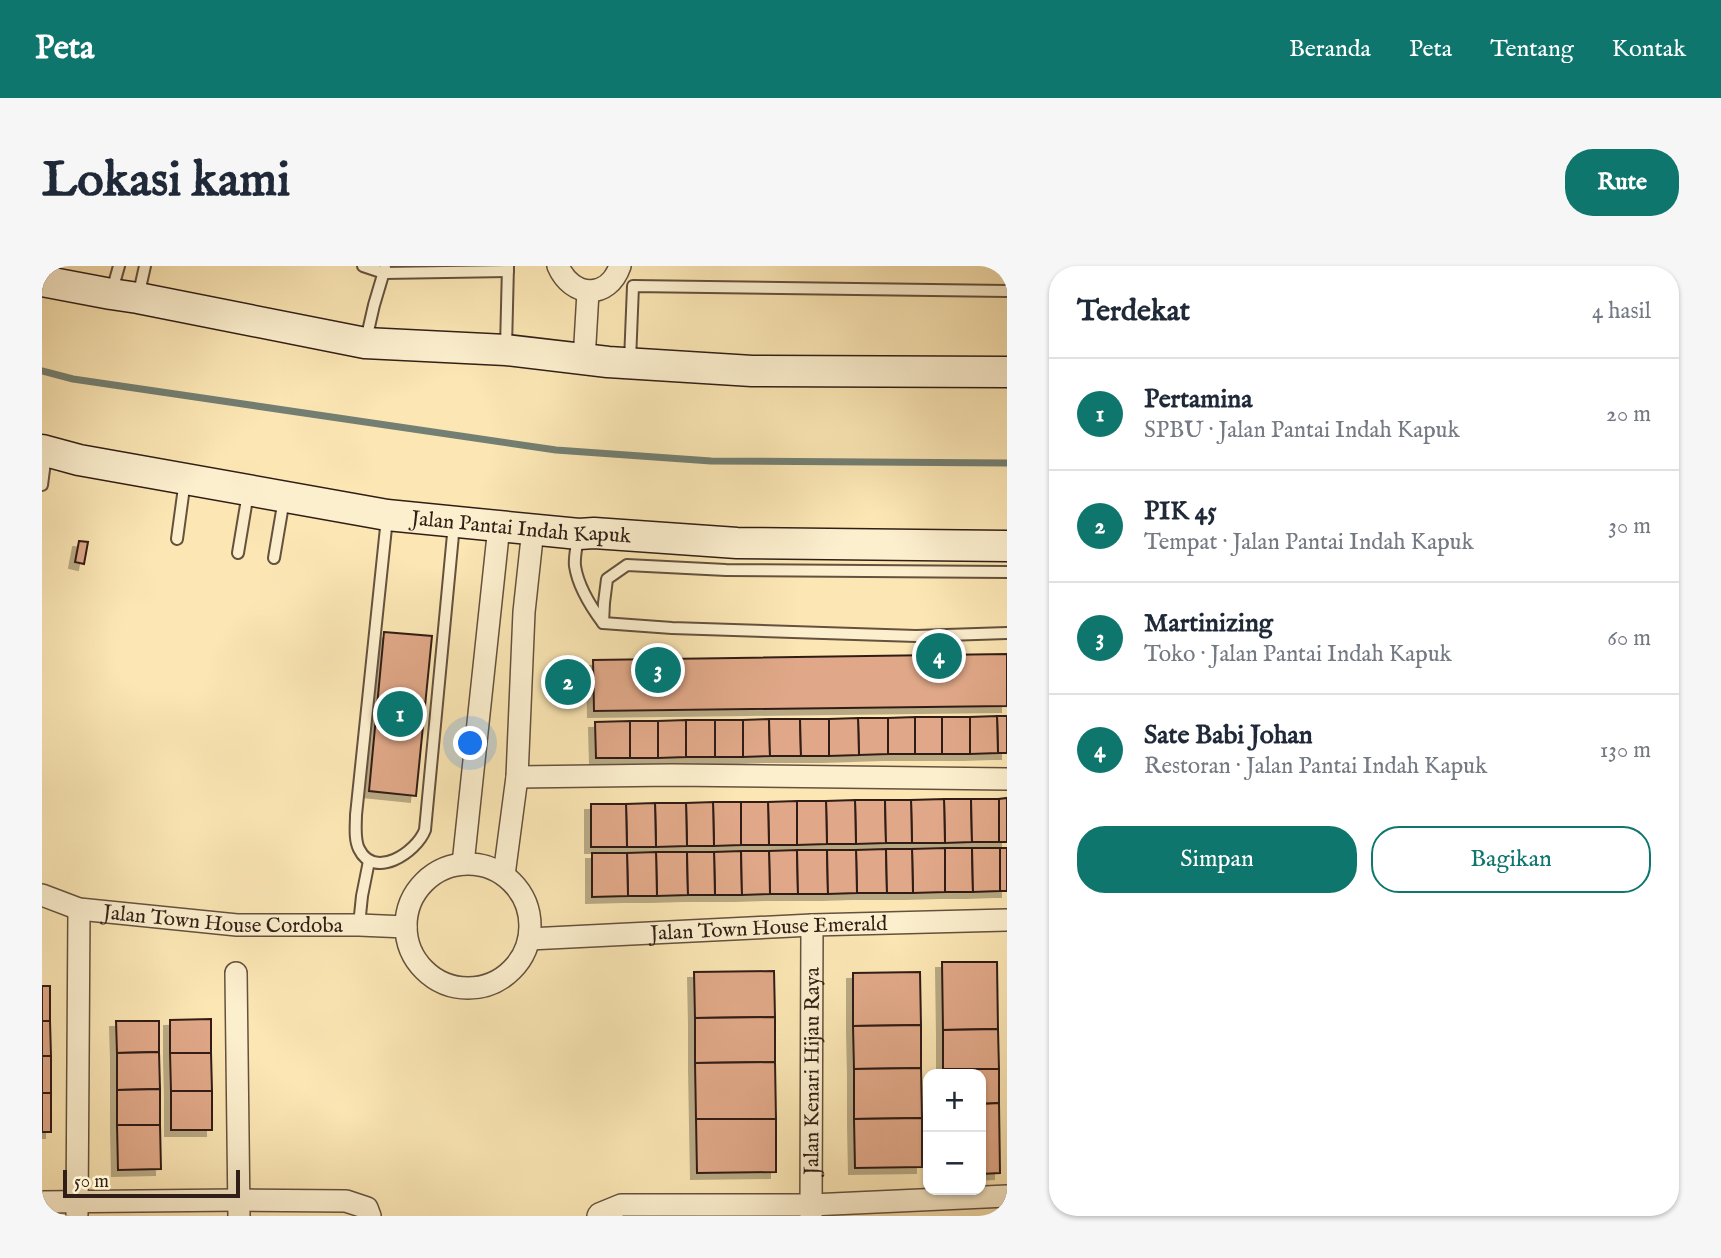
<!DOCTYPE html>
<html lang="id">
<meta charset="utf-8">
<style>
:root{--surface:#fff;--page:#f6f6f7;--text:#1f2937;--muted:#747a83;--line:#e0e1e3;--accent:#0f766e}
body{margin:0;font-family:"IM FELL English",serif;background:var(--page);color:var(--text)}
.controls{position:absolute;right:21px;bottom:21px;display:grid;overflow:hidden;border-radius:14px;box-shadow:0 2px 5px #0004}
.controls button{width:63px;height:63px;display:grid;place-items:center;padding:0;border:0;border-bottom:2px solid var(--line);background:var(--surface);color:var(--text);font:35px sans-serif}
.scale{position:absolute;left:21px;bottom:18px;width:177px;box-sizing:border-box;padding-left:7px;border:4px solid #311f17;border-top:0;font-size:19px;line-height:24px;white-space:nowrap;color:#311f17;-webkit-text-stroke:5px #fcefce;paint-order:stroke}
.you{position:absolute;left:429px;top:478px;width:24px;height:24px;margin:-18px;border:5px solid #fff;border-radius:50%;background:#1a73e8;box-shadow:0 0 0 10px #1a73e833}
.badge{display:grid;place-items:center;width:46px;height:46px;border-radius:50%;background:var(--accent);color:#fff;font-size:23px;font-weight:700}
.pin{position:absolute;translate:-50% -50%;border:4px solid #fff;box-shadow:0 2px 7px #0006}
.list{margin:0;padding:0;list-style:none}
h2{display:flex;justify-content:space-between;align-items:center;height:91px;margin:0;padding:0 28px;font-size:30px}
h2 small{font-size:23px;font-weight:400;color:var(--muted)}
.list li{display:grid;grid-template-columns:46px 1fr auto;gap:21px;align-items:center;box-sizing:border-box;height:112px;padding:0 28px;border-top:2px solid var(--line)}
.list b{display:block;font-size:26px;white-space:nowrap}
.list p{margin:0;font-size:23px;white-space:nowrap;color:var(--muted)}
.list em{font-size:23px;font-style:normal;color:var(--muted)}
.actions{display:flex;gap:14px;padding:21px 28px}
.actions a{flex:1;padding:16px 0;border:2px solid var(--accent);border-radius:28px;text-align:center;font-size:24px;color:var(--accent)}
.actions .main{background:var(--accent);color:#fff}
.map{position:relative;flex:none;width:965px;height:950px;overflow:hidden;border-radius:28px}
header{display:flex;align-items:center;gap:42px;box-sizing:border-box;height:98px;padding:0 35px;background:var(--accent);color:#fff}
header strong{font-size:33px}
nav{display:flex;gap:38px;margin-inline-start:auto;font-size:24px}
.intro{display:flex;align-items:center;justify-content:space-between;box-sizing:border-box;height:168px;padding:0 42px}
h1{margin:0;font-size:49px}
.button{padding:18px 32px;border-radius:28px;background:var(--accent);color:#fff;font-size:24px;font-weight:700}
main{display:flex;gap:42px;padding:0 42px}
aside{flex:1;background:var(--surface);border-radius:28px;box-shadow:0 2px 5px #0004}
.map>svg:first-child{display:block}
</style>
<header>
<strong>Peta</strong>
<nav><a>Beranda</a><a>Peta</a><a>Tentang</a><a>Kontak</a></nav>
</header>
<div class="intro"><h1>Lokasi kami</h1><a class="button">Rute</a></div>
<main>
<div class="map">
<svg width="965" height="950" viewBox="0 0 965 950">
<defs>
<filter id="shadow"><feDropShadow dx="-6" dy="6" stdDeviation="0" flood-color="#0004"/></filter>
</defs>
<rect width="100%" height="100%" fill="#fbe6b4"/>
<filter id="stains"><feTurbulence type="fractalNoise" baseFrequency=".00286" numOctaves="4"/><feColorMatrix values="0 0 0 0 .2 0 0 0 0 .09 0 0 0 0 .02 0 0 0 .5 -.17"/></filter>
<radialGradient id="worn" r=".72"><stop offset=".6" stop-color="#630" stop-opacity="0"/><stop offset="1" stop-color="#630" stop-opacity=".3"/></radialGradient>
<g fill="none" stroke-linecap="round" stroke-linejoin="round">
<polyline stroke="#737f72" stroke-width="7" points="0,105 31,113 514,184 669,195 965,197"/>
</g>
<g fill="#e0a888" stroke="#311f17" stroke-width="2" filter="url(#shadow)">
<polygon points="37,275 46,276 42,298 33,296"/>
<polygon points="342,366 390,370 374,530 327,525"/>
<polygon points="965,388 965,440 552,445 551,394"/>
<polygon points="532,406 534,424 519,426 517,408"/>
<polygon points="955,450 965,450 965,487 956,487"/>
<polygon points="955,450 956,487 928,488 928,451"/>
<rect x="873" y="451" width="27" height="37"/>
<polygon points="873,451 873,488 846,488 846,452"/>
<rect x="900" y="451" width="28" height="37"/>
<polygon points="816,452 846,452 846,488 817,489"/>
<polygon points="816,452 817,489 787,490 787,453"/>
<polygon points="727,453 728,490 701,491 701,454"/>
<polygon points="727,453 758,453 759,490 728,490"/>
<polygon points="758,453 787,453 787,490 759,490"/>
<rect x="644" y="454" width="29" height="37"/>
<polygon points="644,454 644,491 616,492 616,455"/>
<rect x="673" y="454" width="28" height="37"/>
<rect x="588" y="455" width="28" height="37"/>
<polygon points="588,455 588,492 554,492 553,456"/>
<polygon points="965,532 965,576 957,576 957,533"/>
<polygon points="902,533 929,533 930,576 903,577"/>
<polygon points="902,533 903,577 870,577 869,534"/>
<polygon points="929,533 957,533 957,576 930,576"/>
<polygon points="813,534 843,534 844,577 814,578"/>
<polygon points="813,534 814,578 785,578 784,535"/>
<polygon points="843,534 869,534 870,577 844,577"/>
<polygon points="755,535 784,535 785,578 755,579"/>
<polygon points="755,535 755,579 727,579 726,536"/>
<polygon points="671,536 699,536 699,579 672,580"/>
<polygon points="671,536 672,580 645,580 644,537"/>
<polygon points="699,536 726,536 727,579 699,579"/>
<polygon points="613,537 644,537 645,580 614,581"/>
<polygon points="613,537 614,581 585,581 584,538"/>
<polygon points="549,538 584,538 585,581 549,581"/>
<polygon points="903,582 903,626 871,627 870,583"/>
<polygon points="903,582 930,582 931,626 903,626"/>
<polygon points="930,582 958,582 958,625 931,626"/>
<rect x="958" y="582" width="7" height="43"/>
<polygon points="844,583 845,627 815,627 814,584"/>
<polygon points="844,583 870,583 871,627 845,627"/>
<polygon points="755,584 756,628 728,628 727,585"/>
<polygon points="755,584 785,584 786,628 756,628"/>
<polygon points="785,584 814,584 815,627 786,628"/>
<polygon points="699,585 700,629 673,629 672,586"/>
<polygon points="699,585 727,585 728,628 700,629"/>
<polygon points="614,586 645,586 646,629 615,630"/>
<polygon points="614,586 615,630 586,630 585,587"/>
<polygon points="645,586 672,586 673,629 646,629"/>
<polygon points="550,587 585,587 586,630 550,631"/>
<polygon points="900,696 955,696 956,763 901,764"/>
<polygon points="732,705 733,751 653,752 652,706"/>
<polygon points="878,706 879,759 811,760 811,707"/>
<rect x="0" y="720" width="8" height="35"/>
<polygon points="733,751 733,796 653,797 653,752"/>
<polygon points="169,753 169,787 128,787 128,754"/>
<polygon points="0,755 8,755 9,790 0,790"/>
<polygon points="74,755 117,755 117,786 75,787"/>
<polygon points="879,759 879,802 812,803 811,760"/>
<polygon points="956,763 957,803 901,803 901,764"/>
<polygon points="117,786 118,823 75,824 75,787"/>
<polygon points="128,787 169,787 170,825 129,825"/>
<rect x="0" y="790" width="9" height="37"/>
<polygon points="733,796 734,853 654,853 653,797"/>
<polygon points="879,802 880,852 812,853 812,803"/>
<polygon points="901,803 957,803 957,837 939,838 939,808 901,808"/>
<polygon points="118,823 118,859 75,859 75,824"/>
<rect x="129" y="825" width="41" height="39"/>
<rect x="0" y="827" width="9" height="39"/>
<polygon points="957,837 958,907 939,908 939,838"/>
<polygon points="880,852 880,901 813,902 812,853"/>
<polygon points="654,853 734,853 734,906 655,907"/>
<polygon points="75,859 118,859 119,903 76,904"/>
</g>
<g fill="none" stroke-linecap="round" stroke-linejoin="round">
<defs>
<g id="service">
<polyline points="321,0 342,7 466,5"/>
<polyline points="69,28 77,0"/>
<polyline points="96,31 103,0"/>
<polyline points="324,74 332,39 343,2"/>
<polyline points="464,81 466,0"/>
<polyline points="588,95 591,20 965,25"/>
<polyline points="0,219 4,188"/>
<path d="M345 252 314 549C314 559 312 573 317 583 332 614 374 587 383 564L412 258"/>
<path d="M536 271C535 280 532 290 533 300 536 320 549 341 561 357L630 362 874 370 965 367"/>
<polyline points="135,273 143,214"/>
<polyline points="196,287 206,227"/>
<polyline points="232,292 242,233"/>
<polyline points="561,357 562,337 565,313 585,299 684,304 965,306"/>
<polyline points="317,659 320,630 327,595"/>
</g>
<g id="minor">
<path d="M516 0C530 32 566 34 578 0"/>
<polyline points="542,94 546,26"/>
<polyline points="475,511 630,509 965,513"/>
<polyline points="421,598 457,260"/>
<circle cx="426" cy="660" r="62"/>
<polyline points="462,609 475,511 482,346 491,263"/>
<path id="s1" d="M0 629 37 643 195 659H317L364 661"/>
<path id="s2" d="M487 673 770 659 965 654"/>
<polyline points="194,707 197,950"/>
<polyline points="0,936 196,934 304,935 325,942 328,950"/>
<polyline points="35,948 37,643"/>
<polyline points="556,950 557,948 579,939 769,939 965,930"/>
<path id="s3" d="M769 950 770 659"/>
</g>
<g id="secondary">
<polyline points="0,15 69,28 96,32 323,77 464,84 566,96 710,105 965,106"/>
<path id="s4" d="M0 184 37 194 345 249 537 268 552 267 695 277 965 280"/>
</g>
</defs>
<use href="#service" stroke="#64513e" stroke-width="14"/>
<use href="#minor" stroke="#64513e" stroke-width="24"/>
<use href="#secondary" stroke="#311f17" stroke-width="33"/>
<use href="#service" stroke="#fcefce" stroke-width="10"/>
<use href="#minor" stroke="#fcefce" stroke-width="21"/>
<use href="#secondary" stroke="#fcefce" stroke-width="30"/>
</g>
<g text-anchor="middle" stroke-width="7" stroke-linejoin="round" paint-order="stroke">
<g font-size="21" fill="#311f17" stroke="#fcefce">
<text dy="7" stroke="none"><textPath href="#s4" startOffset="486">Jalan Pantai Indah Kapuk</textPath></text>
<text dy="7" stroke="none"><textPath href="#s1" startOffset="184">Jalan Town House Cordoba</textPath></text>
<text dy="7" stroke="none"><textPath href="#s2" startOffset="240">Jalan Town House Emerald</textPath></text>
<text dy="7" stroke="none"><textPath href="#s3" startOffset="145">Jalan Kenari Hijau Raya</textPath></text>
</g>
</g>
<rect width="100%" height="100%" filter="url(#stains)"/>
<rect width="100%" height="100%" fill="url(#worn)"/>
</svg>
<div class="controls">
<button>+</button>
<button>−</button>
</div>
<div class="scale">50 m</div>
<div class="you"></div>
<div class="pin badge" style="left:358px;top:448px">1</div>
<div class="pin badge" style="left:526px;top:416px">2</div>
<div class="pin badge" style="left:616px;top:404px">3</div>
<div class="pin badge" style="left:897px;top:390px">4</div>
</div>
<aside>
<h2>Terdekat<small>4 hasil</small></h2>
<ul class="list">
<li><span class="badge">1</span><div><b>Pertamina</b><p>SPBU · Jalan Pantai Indah Kapuk</p></div><em>20 m</em></li>
<li><span class="badge">2</span><div><b>PIK 45</b><p>Tempat · Jalan Pantai Indah Kapuk</p></div><em>30 m</em></li>
<li><span class="badge">3</span><div><b>Martinizing</b><p>Toko · Jalan Pantai Indah Kapuk</p></div><em>60 m</em></li>
<li><span class="badge">4</span><div><b>Sate Babi Johan</b><p>Restoran · Jalan Pantai Indah Kapuk</p></div><em>130 m</em></li>
</ul>
<div class="actions"><a class="main">Simpan</a><a>Bagikan</a></div>
</aside>
</main>
